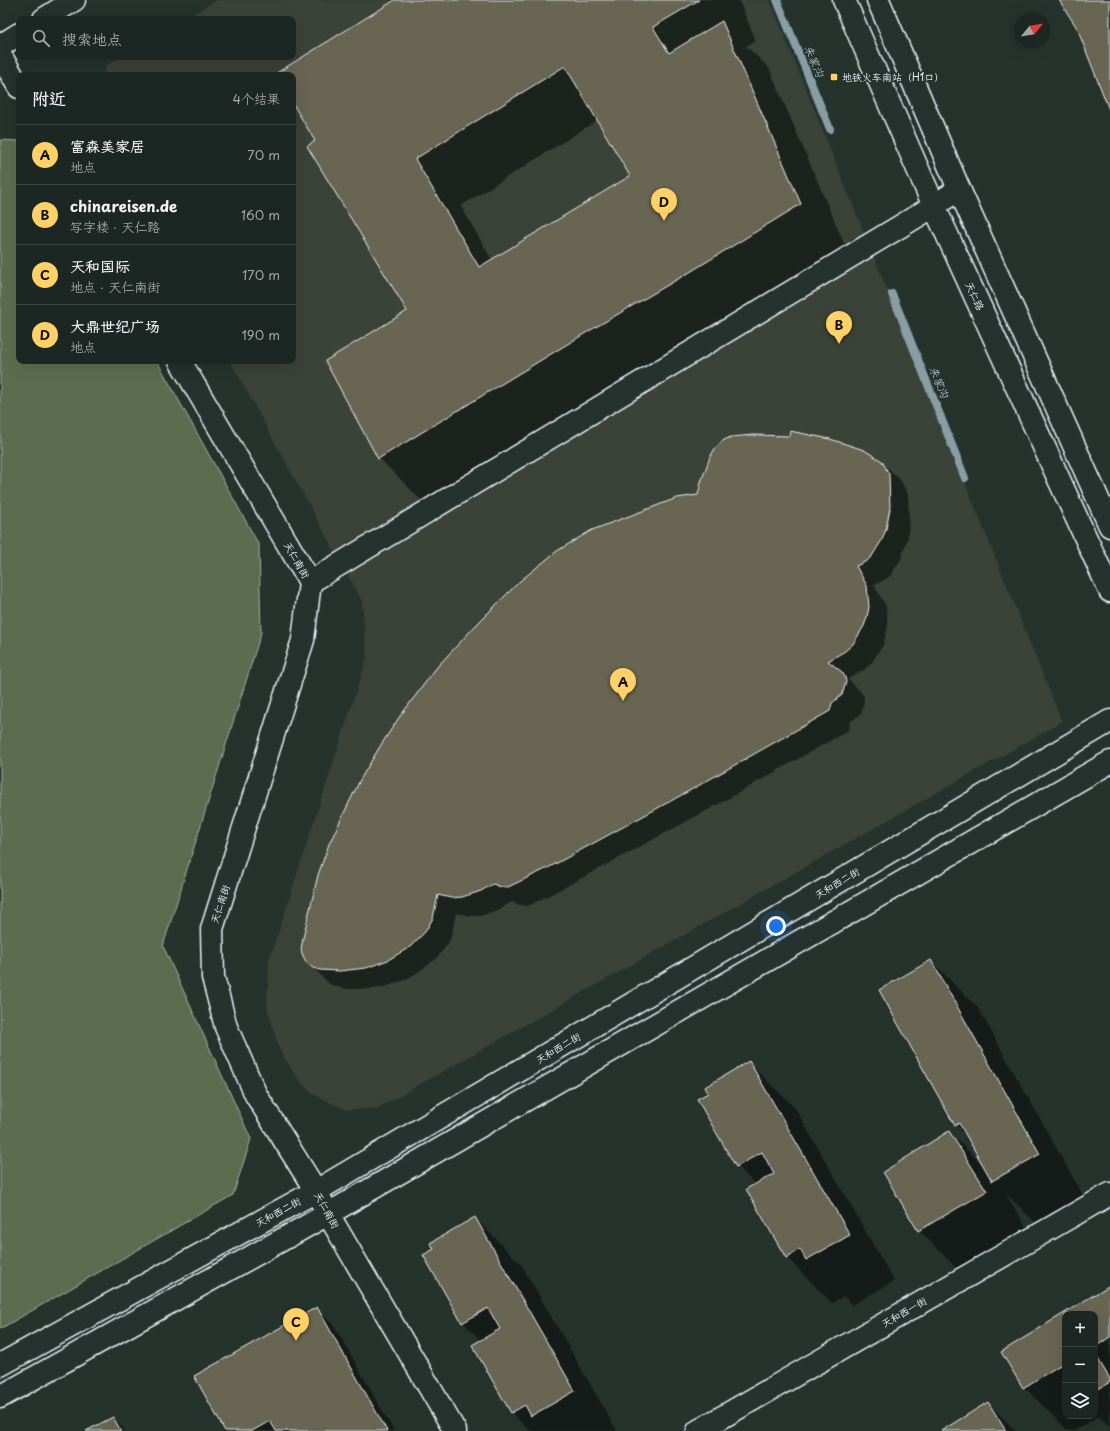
<!DOCTYPE html>
<html lang="zh">
<meta charset="utf-8">
<style>
:root{--surface:#1c2622;--page:#29322f;--text:#f1f3f6;--muted:#a0a5a5;--line:#3a4340;--accent:#ffd166}
body{margin:0;font-family:"Playpen Sans","LXGW WenKai TC",sans-serif;background:var(--page);color:var(--text)}
.controls{position:absolute;right:12px;bottom:12px;display:grid;overflow:hidden;border-radius:8px;box-shadow:0 4px 16px #0002}
.controls button{width:36px;height:36px;display:grid;place-items:center;padding:0;border:0;border-bottom:1px solid var(--line);background:var(--surface);color:var(--text);font:20px sans-serif}
.compass{position:absolute;left:1014px;top:12px;width:36px;height:36px;border-radius:50%;background:var(--surface);box-shadow:0 4px 16px #0002;rotate:60deg}
.you{position:absolute;left:776px;top:926px;width:14px;height:14px;margin:-10px;border:3px solid #fff;border-radius:50%;background:#1a73e8;box-shadow:0 0 0 6px #1a73e833}
.badge{display:grid;place-items:center;width:26px;height:26px;border-radius:50%;background:var(--accent);color:#111;font-size:13px;font-weight:700}
.pin{position:absolute;translate:-50% -33px;filter:drop-shadow(0 1px 2px #0008)}
.pin::after{content:'';position:absolute;top:21px;width:14px;height:12px;background:inherit;clip-path:polygon(0 0,100% 0,50% 100%)}
.list{margin:0;padding:0;list-style:none}
h2{display:flex;justify-content:space-between;align-items:center;height:52px;margin:0;padding:0 16px;font-size:17px}
h2 small{font-size:13px;font-weight:400;color:var(--muted)}
.list li{display:grid;grid-template-columns:26px 1fr auto;gap:12px;align-items:center;box-sizing:border-box;height:60px;padding:0 16px;border-top:1px solid var(--line)}
.list b{display:block;font-size:15px;white-space:nowrap}
.list p{margin:0;font-size:13px;white-space:nowrap;color:var(--muted)}
.list em{font-size:13px;font-style:normal;color:var(--muted)}
.icon{flex:none;width:22px;height:22px;fill:none;stroke:currentColor;stroke-width:2;stroke-linecap:round;stroke-linejoin:round}
.map{position:relative;flex:none;width:1110px;height:1431px;overflow:hidden}
.search{position:absolute;background:var(--surface);box-shadow:0 4px 16px #0002;left:16px;top:16px;width:280px;height:44px;display:flex;align-items:center;gap:10px;box-sizing:border-box;padding:0 14px;border-radius:8px;color:var(--muted);font-size:15px}
.panel{position:absolute;background:var(--surface);box-shadow:0 4px 16px #0002;left:16px;top:72px;width:280px;height:292px;border-radius:8px}
.map>svg:first-child{display:block}
</style>
<div class="map">
<svg width="1110" height="1431" viewBox="0 0 1110 1431">
<rect width="100%" height="100%" fill="#26332d"/>
<filter id="ink" filterUnits="userSpaceOnUse"><feTurbulence type="fractalNoise" baseFrequency=".025" numOctaves="2"/><feDisplacementMap in="SourceGraphic" scale="8" xChannelSelector="R" yChannelSelector="G"/><feConvolveMatrix kernelMatrix="1 2 1 2 8 2 1 2 1" color-interpolation-filters="sRGB"/></filter>
<g filter="url(#ink)">
<polygon fill="#3a4238" points="217,0 770,0 1062,722 378,1108 346,1110 311,1093 295,1075 279,1049 267,1007 269,961 367,658 362,601 230,361 293,361 293,75 104,75 106,66 121,57 293,57 293,19 185,19"/>
<polygon fill="#5c6d50" stroke="#a2afa4" points="0,140 19,141 19,361 157,361 259,545 261,633 163,946 251,1139 233,1195 0,1329"/>
<g fill="#0007" fill-rule="evenodd">
<path d="M397 0H739L756 41 746 46 769 68 847 250 426 505 379 458 327 362 409 312 317 141 293 102V75L276 74ZM598 120 632 176 492 260 461 206Z"/>
<polygon points="882,462 901,481 908,494 909,516 908,537 901,559 891,575 886,579 874,585 886,606 888,627 883,645 872,662 864,670 848,679 861,692 864,697 864,702 861,714 850,722 849,730 708,810 567,886 528,906 520,905 512,902 500,909 481,916 471,916 456,913 451,937 448,944 436,959 418,972 407,979 385,987 373,989 347,989 333,986 327,982 308,962"/>
<polygon points="931,961 978,1008 1086,1201 1040,1227 1005,1193 1033,1238 965,1277 919,1230 949,1132 986,1168 969,1138 956,1125"/>
<polygon points="749,1063 795,1108 894,1281 852,1305 843,1296 832,1303 786,1257 756,1185 737,1166 698,1100 709,1094"/>
<polygon points="475,1218 521,1264 617,1431 530,1431 512,1413 473,1346 481,1341 463,1322 435,1249"/>
<path d="M1110 1286V1427L1099 1416 1074 1431H1068L1024 1387 1002 1352ZM1065 1314H1095V1416H1065Z"/>
<polygon points="316,1308 335,1327 394,1431 226,1431"/>
<polygon points="988,1403 1016,1431 942,1431"/>
<polygon points="113,1418 126,1431 88,1431"/>
</g>
<g fill="none" stroke-linecap="round" stroke-linejoin="round">
<g stroke="#889da5" stroke-width="8">
<polyline points="777,0 830,129"/>
<polyline points="892,294 965,478"/>
</g>
</g>
<g fill="#696552" stroke="#e8f1f8" fill-rule="evenodd">
<path d="M395 0H699L653 27 669 53 722 21 801 204 690 272 584 334 378 459 325 361 407 311 307 146 315 141 293 104V75L275 74ZM565 66 630 176 479 267 415 159Z"/>
<polygon points="1059,0 1110,0 1110,112 1077,28"/>
<polygon points="790,431 830,439 864,450 882,461 889,474 890,508 886,529 882,540 872,556 867,561 856,566 867,586 869,607 867,617 864,626 853,644 845,651 828,661 842,672 845,677 846,682 842,695 832,703 830,711 689,791 548,868 508,887 501,887 493,884 481,891 462,897 451,898 438,895 433,918 425,932 410,947 388,960 366,968 340,971 320,970 313,968 307,963 303,956 301,950 303,938 318,875 329,844 360,780 379,748 398,719 437,667 478,623 520,581 557,551 592,530 677,498 698,495 701,482 710,457 716,447 724,440 731,437 753,435 789,436"/>
<polygon points="931,960 1040,1154 992,1181 959,1123 955,1126 879,990"/>
<polygon points="749,1061 850,1235 806,1260 800,1249 786,1258 746,1189 774,1174 762,1152 736,1167 697,1099 708,1093 705,1087"/>
<polygon points="949,1131 987,1191 918,1231 883,1172"/>
<polygon points="475,1217 575,1391 531,1416 525,1405 511,1413 472,1345 500,1329 488,1308 462,1323 423,1255 434,1249 430,1243"/>
<polygon points="1110,1285 1110,1337 1095,1347 1095,1314 1065,1314 1065,1373 1060,1365 1023,1388 1001,1352"/>
<polygon points="317,1307 387,1431 276,1431 270,1421 252,1431 225,1431 194,1376"/>
<polygon points="1095,1354 1110,1379 1110,1382 1095,1391"/>
<polygon points="988,1402 1006,1431 941,1431"/>
<polygon points="113,1417 121,1431 86,1431"/>
</g>
<g fill="none" stroke-linecap="round" stroke-linejoin="round">
<defs>
<polyline id="minor" points="698,1431 1110,1194"/>
<g id="tertiary">
<polyline points="44,19 74,0"/>
<polyline points="0,46 19,34"/>
<polyline points="0,55 19,87"/>
<polyline points="180,361 310,582 303,640 212,929 213,977 226,1027 256,1095 316,1191 328,1214 455,1431"/>
<polyline points="310,582 934,206 959,189"/>
<polyline points="0,1365 316,1191 1110,721"/>
<polyline points="0,1397 328,1214 1110,762"/>
</g>
<g id="secondary">
<polyline points="844,0 934,206 1110,591"/>
<polyline points="878,0 959,189 1110,526"/>
</g>
</defs>
<use href="#minor" stroke="#e8f1f8" stroke-width="25"/>
<use href="#tertiary" stroke="#e8f1f8" stroke-width="25"/>
<use href="#secondary" stroke="#e8f1f8" stroke-width="25"/>
<use href="#minor" stroke="#26332d" stroke-width="22"/>
<use href="#tertiary" stroke="#26332d" stroke-width="22"/>
<use href="#secondary" stroke="#26332d" stroke-width="22"/>
</g>
</g>
<rect fill="#ffd166" stroke="#26332d" stroke-width="1.5" x="830" y="73" width="8" height="8" rx="2"/>
<g text-anchor="middle" stroke-width="3.5" stroke-linejoin="round" paint-order="stroke">
<g font-size="10" fill="#e8f1f8" stroke="#26332d" text-anchor="start">
<text x="842" y="81">地铁火车南站（H1口）</text>
</g>
<g font-size="10" fill="#e8f1f8" stroke="#26332d">
<text transform="translate(975 296) rotate(65)" y="4">天仁路</text>
<text transform="translate(297 560) rotate(60)" y="4">天仁南街</text>
<text transform="translate(837 883) rotate(-31)" y="4">天和西二街</text>
<text transform="translate(220 904) rotate(-72)" y="4">天仁南街</text>
<text transform="translate(558 1048) rotate(-31)" y="4">天和西二街</text>
<text transform="translate(327 1210) rotate(61)" y="4">天仁南街</text>
<text transform="translate(278 1212) rotate(-29)" y="4">天和西二街</text>
<text transform="translate(904 1312) rotate(-30)" y="4">天和西一街</text>
</g>
<g font-size="11" font-style="italic" fill="#a8b9c1" stroke="#26332d">
<text transform="translate(814 61) rotate(67)" y="4">朱家沟</text>
<text transform="translate(939 382) rotate(68)" y="4">朱家沟</text>
</g>
</g>
</svg>
<div class="controls">
<button>+</button>
<button>−</button>
<button><svg class="icon" aria-label="layers" viewBox="0 0 24 24"><path d="M12 4l9 5-9 5-9-5zM3 14l9 5 9-5"/></svg></button>
</div>
<svg class="compass" viewBox="-18 -18 36 36"><path d="M0-13l5 13h-10z" fill="#e53935"/><path d="M0 13l5-13h-10z" fill="#a0a5a5"/></svg>
<div class="you"></div>
<div class="pin badge" style="left:623px;top:701px">A</div>
<div class="pin badge" style="left:839px;top:344px">B</div>
<div class="pin badge" style="left:296px;top:1341px">C</div>
<div class="pin badge" style="left:664px;top:221px">D</div>
<div class="search"><svg class="icon" aria-label="search" viewBox="0 0 24 24"><circle cx="10" cy="10" r="6"/><path d="M15 15l6 6"/></svg>搜索地点</div>
<section class="panel">
<h2>附近<small>4个结果</small></h2>
<ul class="list">
<li><span class="badge">A</span><div><b>富森美家居</b><p>地点</p></div><em>70 m</em></li>
<li><span class="badge">B</span><div><b>chinareisen.de</b><p>写字楼 · 天仁路</p></div><em>160 m</em></li>
<li><span class="badge">C</span><div><b>天和国际</b><p>地点 · 天仁南街</p></div><em>170 m</em></li>
<li><span class="badge">D</span><div><b>大鼎世纪广场</b><p>地点</p></div><em>190 m</em></li>
</ul>
</section>
</div>
